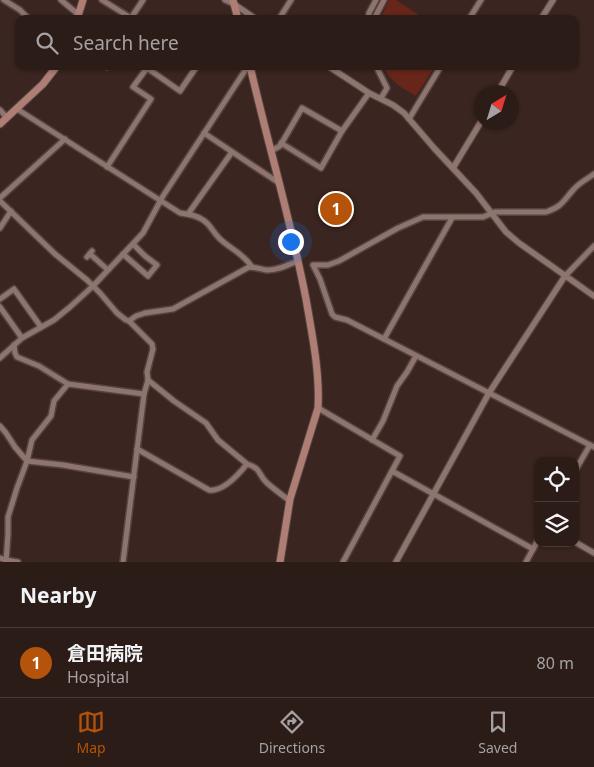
<!DOCTYPE html>
<meta charset="utf-8">
<style>
:root{--surface:#2c1c18;--page:#342521;--text:#f1f3f6;--muted:#a6a1a2;--line:#483a37;--accent:#b45309}
body{margin:0;font-family:"Noto Sans","Noto Sans JP",sans-serif;background:var(--page);color:var(--text)}
.controls{position:absolute;right:15px;bottom:15px;display:grid;overflow:hidden;border-radius:10px;box-shadow:0 1px 4px #0004}
.controls button{width:45px;height:45px;display:grid;place-items:center;padding:0;border:0;border-bottom:1px solid var(--line);background:var(--surface);color:var(--text);font:25px sans-serif}
.compass{position:absolute;left:474px;top:85px;width:45px;height:45px;border-radius:50%;background:var(--surface);box-shadow:0 1px 4px #0004;rotate:38deg}
.you{position:absolute;left:290px;top:241px;width:18px;height:18px;margin:-12px;border:4px solid #fff;border-radius:50%;background:#1a73e8;box-shadow:0 0 0 8px #1a73e833}
.badge{display:grid;place-items:center;width:32px;height:32px;border-radius:50%;background:var(--accent);color:#fff;font-size:16px;font-weight:700}
.pin{position:absolute;translate:-50% -50%;border:2px solid #fff;box-shadow:0 1px 5px #0006}
.list{margin:0;padding:0;list-style:none}
h2{display:flex;justify-content:space-between;align-items:center;height:65px;margin:0;padding:0 20px;font-size:21px}
h2 small{font-size:16px;font-weight:400;color:var(--muted)}
.list li{display:grid;grid-template-columns:32px 1fr auto;gap:15px;align-items:center;box-sizing:border-box;height:70px;padding:0 20px;border-top:1px solid var(--line)}
.list b{display:block;font-size:19px;white-space:nowrap}
.list p{margin:0;font-size:16px;white-space:nowrap;color:var(--muted)}
.list em{font-size:16px;font-style:normal;color:var(--muted)}
.icon{flex:none;width:28px;height:28px;fill:none;stroke:currentColor;stroke-width:2;stroke-linecap:round;stroke-linejoin:round}
.map{position:relative;flex:none;width:594px;height:562px;overflow:hidden}
.search{position:absolute;background:var(--surface);box-shadow:0 1px 4px #0004;left:15px;right:15px;top:15px;height:55px;display:flex;align-items:center;gap:12px;box-sizing:border-box;padding:0 18px;border-radius:10px;color:var(--muted);font-size:19px}
.sheet{height:135px;background:var(--surface)}
nav{display:flex;justify-content:space-around;align-items:center;box-sizing:border-box;height:70px;border-top:1px solid var(--line);background:var(--surface);font-size:14px;color:var(--muted)}
nav a{display:grid;justify-items:center;gap:2px}
nav .on{color:var(--accent)}
.map>svg:first-child{display:block}
</style>
<div class="map">
<svg width="594" height="562" viewBox="0 0 594 562">
<rect width="100%" height="100%" fill="#3a2520"/>
<g fill="#68261a">
<polygon points="389,0 396,0 425,19 380,19"/>
<path d="M382 66H435L416 96C401 88 391 81 382 66Z"/>
</g>
<g fill="none" stroke-linecap="round" stroke-linejoin="round">
<defs>
<g id="minor">
<polyline points="4,0 20,10 29,19"/>
<polyline points="61,0 79,15"/>
<polyline points="102,0 131,18 143,0"/>
<polyline points="225,0 234,4"/>
<polyline points="279,19 291,0"/>
<polyline points="368,19 369,13 376,0"/>
<polyline points="374,19 384,0"/>
<polyline points="469,19 481,0"/>
<polyline points="106,66 107,67"/>
<polyline points="376,66 387,88 381,98"/>
<path d="M17 109 180 213C188 214 196 215 203 220 210 224 213 232 219 238 230 249 242 252 252 267"/>
<polyline points="0,110 7,118"/>
<polyline points="409,119 441,66"/>
<polyline points="204,133 279,183"/>
<polyline points="281,143 321,168 342,131 369,93"/>
<polyline points="271,151 280,146 302,108 342,131"/>
<polyline points="107,167 151,99 133,87 147,68 180,91 197,66"/>
<path d="M594 174C587 179 579 183 574 189 563 201 563 206 546 212H495L483 217H423L398 228 339 261 328 265H313L320 279 332 314 335 317 347 320 594 447"/>
<polyline points="0,198 65,139"/>
<polyline points="0,201 55,254 87,280 100,293 117,313 126,320 129,321 152,344 153,349 147,372 148,380 144,394 123,562"/>
<polyline points="188,214 232,152"/>
<polyline points="0,228 11,211"/>
<polyline points="90,254 108,270"/>
<polyline points="123,254 148,276 157,265 145,256 133,244"/>
<polyline points="87,257 92,251"/>
<polyline points="565,276 594,246"/>
<polyline points="0,299 14,289 41,327"/>
<polyline points="0,307 22,338"/>
<path d="M129 321 136 316 145 313 173 309 249 267C255 267 260 269 266 270 276 271 288 265 298 261"/>
<polyline points="384,339 452,218"/>
<polyline points="14,345 15,353 17,357 39,366 68,384 144,394"/>
<polyline points="0,358 22,338 54,320 70,307 93,286 143,233 163,196 248,66"/>
<polyline points="318,408 400,456 343,562"/>
<polyline points="0,426 6,433 15,447 27,461 63,465 134,477"/>
<polyline points="372,440 383,421 397,386 407,372 416,356"/>
<path d="M137 449 209 490C223 492 239 474 247 464L218 440 206 423 174 401 148 380"/>
<path d="M247 464C262 469 257 473 267 483 274 489 282 495 290 501"/>
<polyline points="392,471 533,549"/>
<polyline points="575,471 590,445"/>
<polyline points="575,542 594,553"/>
<polyline points="0,558 6,560 18,562"/>
<polyline points="6,562 8,534 8,517 17,488 27,461 32,440 51,416 54,401 68,384"/>
<polyline points="526,562 538,540"/>
</g>
<g id="tertiary">
<polyline points="234,4 256,19"/>
<polyline points="541,19 553,0"/>
<polyline points="328,66 369,93 393,105 404,113 434,148 476,193 506,232 519,243 594,296"/>
<polyline points="498,92 513,66"/>
<polyline points="453,168 482,120"/>
<polyline points="396,562 489,393 565,276"/>
</g>
<g id="secondary">
<polyline points="233,0 238,19"/>
<polyline points="77,19 83,0"/>
<path d="M250 66C268 144 291 221 306 299 312 334 320 372 318 408L290 499 280 562"/>
<polyline points="0,124 43,84 57,66"/>
</g>
</defs>
<use href="#minor" stroke="#554340" stroke-width="8"/>
<use href="#tertiary" stroke="#554340" stroke-width="8"/>
<use href="#secondary" stroke="#554340" stroke-width="9"/>
<use href="#minor" stroke="#8e746f" stroke-width="5"/>
<use href="#tertiary" stroke="#8e746f" stroke-width="5.5"/>
<use href="#secondary" stroke="#ae7d73" stroke-width="7"/>
</g>
</svg>
<div class="controls">
<button><svg class="icon" aria-label="locate" viewBox="0 0 24 24"><circle cx="12" cy="12" r="6"/><path d="M12 2v4M12 18v4M2 12h4M18 12h4"/></svg></button>
<button><svg class="icon" aria-label="layers" viewBox="0 0 24 24"><path d="M12 4l9 5-9 5-9-5zM3 14l9 5 9-5"/></svg></button>
</div>
<svg class="compass" viewBox="-18 -18 36 36"><path d="M0-13l5 13h-10z" fill="#e53935"/><path d="M0 13l5-13h-10z" fill="#a6a1a2"/></svg>
<div class="you"></div>
<div class="pin badge" style="left:336px;top:209px">1</div>
<div class="search"><svg class="icon" aria-label="search" viewBox="0 0 24 24"><circle cx="10" cy="10" r="6"/><path d="M15 15l6 6"/></svg>Search here</div>
</div>
<section class="sheet">
<h2>Nearby<small></small></h2>
<ul class="list">
<li><span class="badge">1</span><div><b>倉田病院</b><p>Hospital</p></div><em>80 m</em></li>
</ul>
</section>
<nav>
<a class="on"><svg class="icon" aria-label="map" viewBox="0 0 24 24"><path d="M3 6l6-2 6 2 6-2v14l-6 2-6-2-6 2zM9 4v14M15 6v14"/></svg>Map</a>
<a><svg class="icon" aria-label="directions" viewBox="0 0 24 24"><path d="M12 3l9 9-9 9-9-9zM9 14v-3h6M13 9l2 2-2 2"/></svg>Directions</a>
<a><svg class="icon" aria-label="saved" viewBox="0 0 24 24"><path d="M7 4h10v16l-5-4-5 4z"/></svg>Saved</a>
</nav>
